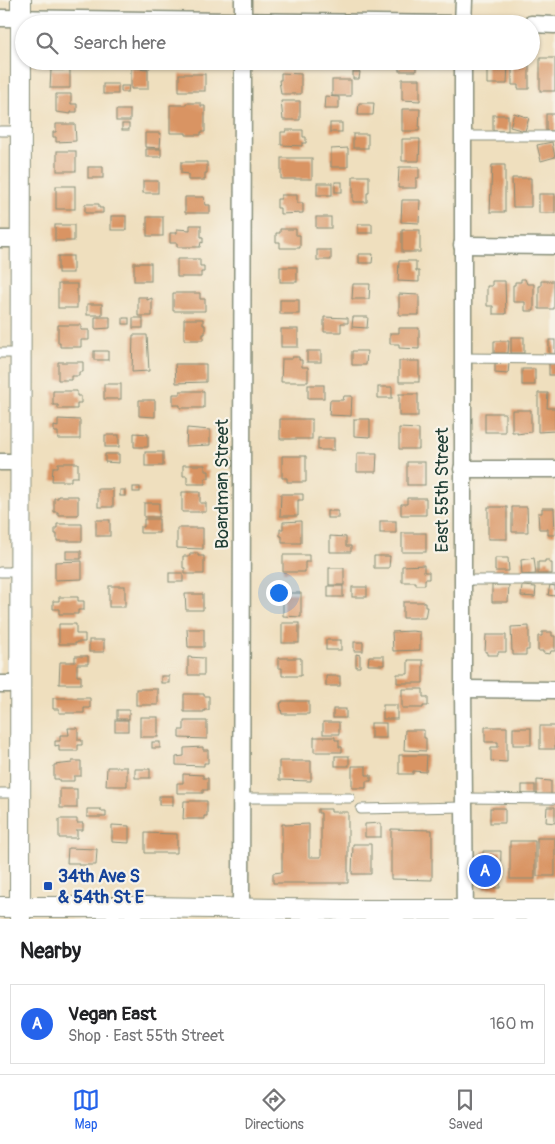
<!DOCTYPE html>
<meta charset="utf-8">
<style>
:root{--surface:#fff;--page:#f6f6f6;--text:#202124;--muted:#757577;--line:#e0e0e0;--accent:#2563eb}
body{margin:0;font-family:Pangolin,sans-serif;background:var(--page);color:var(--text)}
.you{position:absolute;left:278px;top:592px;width:18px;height:18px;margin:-12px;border:4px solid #fff;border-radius:50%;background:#1a73e8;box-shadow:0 0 0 8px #1a73e833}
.badge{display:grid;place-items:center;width:32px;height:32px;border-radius:50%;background:var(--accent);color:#fff;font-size:16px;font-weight:700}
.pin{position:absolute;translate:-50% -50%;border:2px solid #fff;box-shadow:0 1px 5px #0006}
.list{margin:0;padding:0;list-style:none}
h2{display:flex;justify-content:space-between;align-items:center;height:65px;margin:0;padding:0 20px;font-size:21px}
h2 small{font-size:16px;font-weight:400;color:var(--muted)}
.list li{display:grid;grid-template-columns:32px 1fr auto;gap:15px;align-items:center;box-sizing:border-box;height:80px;margin:0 10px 10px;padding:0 10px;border:1px solid var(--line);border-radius:0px}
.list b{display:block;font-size:19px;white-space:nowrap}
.list p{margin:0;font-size:16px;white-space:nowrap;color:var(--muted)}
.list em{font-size:16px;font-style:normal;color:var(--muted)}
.icon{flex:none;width:28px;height:28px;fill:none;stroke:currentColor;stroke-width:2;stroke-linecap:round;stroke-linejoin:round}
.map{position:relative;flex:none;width:555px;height:919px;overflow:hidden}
.search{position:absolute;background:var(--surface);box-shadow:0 1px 4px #0004;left:15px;right:15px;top:15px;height:55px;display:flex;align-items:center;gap:12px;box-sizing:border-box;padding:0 18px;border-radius:28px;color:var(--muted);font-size:19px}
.sheet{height:155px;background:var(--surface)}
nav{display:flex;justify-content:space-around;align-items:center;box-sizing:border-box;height:70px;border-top:1px solid var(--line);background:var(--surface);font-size:14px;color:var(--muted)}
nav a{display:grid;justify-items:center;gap:2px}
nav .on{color:var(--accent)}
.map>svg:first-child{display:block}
</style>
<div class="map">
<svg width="555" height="919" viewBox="0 0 555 919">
<rect width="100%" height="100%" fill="#f7f3e8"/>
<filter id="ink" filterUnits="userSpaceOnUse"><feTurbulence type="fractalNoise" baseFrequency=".02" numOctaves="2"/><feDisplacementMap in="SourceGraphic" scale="10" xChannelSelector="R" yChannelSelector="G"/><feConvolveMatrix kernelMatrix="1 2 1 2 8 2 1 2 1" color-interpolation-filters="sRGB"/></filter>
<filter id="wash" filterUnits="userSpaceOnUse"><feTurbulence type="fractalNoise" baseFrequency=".0096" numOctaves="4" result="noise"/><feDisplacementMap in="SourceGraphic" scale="20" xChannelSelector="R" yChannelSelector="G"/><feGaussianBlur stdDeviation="1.12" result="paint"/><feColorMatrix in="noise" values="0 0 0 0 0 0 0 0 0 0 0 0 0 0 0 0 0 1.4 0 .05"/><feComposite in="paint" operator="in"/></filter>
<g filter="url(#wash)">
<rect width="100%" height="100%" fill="#efdfbe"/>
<g id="blocks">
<g fill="#d99464">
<rect x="540" y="58" width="15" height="33"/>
<polygon points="51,61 92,61 92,64 51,63"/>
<polygon points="132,61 150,61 150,68 132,67"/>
<rect x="190" y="61" width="16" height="3"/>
<rect x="281" y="61" width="20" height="6"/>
<rect x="352" y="61" width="14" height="4"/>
<rect x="399" y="61" width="17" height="10"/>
<polygon points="517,61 525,61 525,64 529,64 529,89 518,89 518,85 512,85 512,64 518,64"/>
<polygon points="335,62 343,63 343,69 334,69"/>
<polygon points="487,63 508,63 507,84 487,84"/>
<polygon points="131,68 148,69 148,89 131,89"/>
<polygon points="51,70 70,70 70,88 50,88"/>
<polygon points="353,72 360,72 359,79 353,79"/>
<polygon points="281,73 301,74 301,94 281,94 279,80 281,80"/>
<rect x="179" y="74" width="26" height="17"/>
<polygon points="402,79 420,79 420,101 402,100"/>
<rect x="332" y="80" width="19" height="16"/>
<rect x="103" y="84" width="15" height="10"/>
<polygon points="121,86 129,86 128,92 121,92"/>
<polygon points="56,94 71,94 71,104 77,104 77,112 71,112 71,114 56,112"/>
<polygon points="325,96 339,97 339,109 324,109"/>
<polygon points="281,101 300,101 300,120 283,120"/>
<polygon points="186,103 201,103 201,106 205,106 205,132 201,132 201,135 186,135 186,133 170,133 170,105 186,105"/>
<polygon points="359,103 374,103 373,115 358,115"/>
<polygon points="402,109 420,109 419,131 402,131"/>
<rect x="116" y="110" width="14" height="11"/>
<polygon points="514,113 529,118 525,131 510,127"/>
<rect x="546" y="114" width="9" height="17"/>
<rect x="493" y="115" width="15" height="16"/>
<rect x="330" y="123" width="12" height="9"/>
<polygon points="56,124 75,124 76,141 56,142 56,137 53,137 53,132 56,132"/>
<rect x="122" y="124" width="7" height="6"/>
<polygon points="286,130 303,130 303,137 306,137 306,143 302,143 302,146 281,145 281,132 286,132"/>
<polygon points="145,133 161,133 160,148 145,147"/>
<rect x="353" y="134" width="15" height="14"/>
<polygon points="402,139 420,139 419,161 402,161"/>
<polygon points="552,142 555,157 541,161 537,145"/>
<polygon points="348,148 348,167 331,167 331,149"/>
<rect x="146" y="149" width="15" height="8"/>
<rect x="57" y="151" width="19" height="20"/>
<rect x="281" y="158" width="31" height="21"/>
<polygon points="181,162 207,162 207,173 205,173 205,180 188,180 188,174 181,173"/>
<polygon points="492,165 505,165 505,212 490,212"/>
<rect x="88" y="167" width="15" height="11"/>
<polygon points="399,167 419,167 419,178 416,178 416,188 398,188"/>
<polygon points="353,176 369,176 369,193 367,193 367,202 353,202"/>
<polygon points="512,178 531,178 531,207 513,207"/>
<rect x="143" y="181" width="15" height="12"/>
<rect x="335" y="182" width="7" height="10"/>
<rect x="317" y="183" width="15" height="12"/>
<rect x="56" y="186" width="19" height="23"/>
<rect x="539" y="194" width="16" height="19"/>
<polygon points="281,195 297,195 297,203 303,203 303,213 280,214 280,208 277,208 277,199 281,199"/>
<polygon points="185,197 204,197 205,205 210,205 210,213 185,213"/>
<polygon points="402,200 420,200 419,223 401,222"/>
<polygon points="85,204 99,204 99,208 103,208 103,213 85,213"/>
<rect x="111" y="216" width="15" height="14"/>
<rect x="147" y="217" width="16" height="19"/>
<rect x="316" y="217" width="15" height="11"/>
<rect x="358" y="224" width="14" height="9"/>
<rect x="55" y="225" width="19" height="16"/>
<polygon points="190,225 201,225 201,237 203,237 203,243 201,242 200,247 177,247 177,243 170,243 170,233 177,233 177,229 190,230"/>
<polygon points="280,229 296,229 296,235 300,235 300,248 280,248 280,242 276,242 276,233 280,233"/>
<rect x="402" y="230" width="18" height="22"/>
<rect x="317" y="250" width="14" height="10"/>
<polygon points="359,254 373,254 372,263 359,263"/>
<rect x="58" y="256" width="15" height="17"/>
<polygon points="177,259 200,259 200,266 204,266 204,272 201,272 201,277 177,277"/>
<polygon points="399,261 416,261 416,271 419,271 419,282 398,281"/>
<rect x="134" y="263" width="17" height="18"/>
<rect x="280" y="267" width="17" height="15"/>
<polygon points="521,279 525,279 527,284 534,284 534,311 525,311 525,302 513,302 513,285 515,285 515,282 521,282"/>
<polygon points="492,281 505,281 506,314 493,314 493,306 487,306 487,286 492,286"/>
<polygon points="541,281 554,281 554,309 539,309 539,286 541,286"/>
<rect x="58" y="284" width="19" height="24"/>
<polygon points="353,284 370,284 369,299 352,299"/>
<polygon points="173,293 200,293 200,299 205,299 205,311 173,311"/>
<polygon points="399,294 419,295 419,315 399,315"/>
<polygon points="138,297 147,297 147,300 152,298 152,316 138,316"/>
<rect x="280" y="300" width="19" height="14"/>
<rect x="87" y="304" width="15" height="11"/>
<polygon points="95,317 110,317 110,328 95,329"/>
<polygon points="324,317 348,318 348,323 341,323 341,332 324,332"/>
<polygon points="353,317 368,317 367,328 352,327"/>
<rect x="123" y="318" width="6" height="6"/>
<rect x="133" y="318" width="10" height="10"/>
<polygon points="184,319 203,319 203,325 205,325 205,334 203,334 203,340 184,340"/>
<polygon points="58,325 81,325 81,330 89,330 89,340 81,340 81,347 60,347 60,343 58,343"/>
<polygon points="399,328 419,328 419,349 399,348 399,344 390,344 390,333 399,333"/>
<rect x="281" y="329" width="17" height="18"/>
<polygon points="133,335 147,335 149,371 132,372"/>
<rect x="511" y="337" width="13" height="16"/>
<rect x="549" y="340" width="6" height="14"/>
<polygon points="494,341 509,341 508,353 494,353"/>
<rect x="94" y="351" width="14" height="9"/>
<rect x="307" y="351" width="14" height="11"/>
<polygon points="352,351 367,351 366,365 352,365"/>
<polygon points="292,357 299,357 299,360 302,360 302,367 308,367 308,382 281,382 282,359 292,359"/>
<rect x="399" y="361" width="20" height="21"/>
<polygon points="58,362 83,362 83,372 79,372 79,376 71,376 71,380 58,380"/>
<polygon points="495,363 509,363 508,374 495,373"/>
<rect x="549" y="363" width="6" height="12"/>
<polygon points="175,364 206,364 206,382 176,383"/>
<rect x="522" y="369" width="13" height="16"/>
<rect x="104" y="384" width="17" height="15"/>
<rect x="308" y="385" width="16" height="13"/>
<rect x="378" y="387" width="14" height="11"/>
<polygon points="53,391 77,391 77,396 81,396 81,403 77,403 77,409 58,409 58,405 53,405"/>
<polygon points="180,391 204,391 204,408 180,408 180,405 173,405 173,394 180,394"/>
<polygon points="538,393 548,393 547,408 555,408 555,431 538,432"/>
<rect x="399" y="394" width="19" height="22"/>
<polygon points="344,396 352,396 351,416 329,415 330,400 343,400"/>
<polygon points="139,400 155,400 155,417 139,416"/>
<polygon points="512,410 531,410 531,432 517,434 517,432 512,432"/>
<rect x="485" y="413" width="20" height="19"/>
<polygon points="58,419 80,420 80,439 58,439 58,432 54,432 54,426 58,427"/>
<rect x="280" y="419" width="32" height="20"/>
<polygon points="354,419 370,419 370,437 354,436"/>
<polygon points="187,428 210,430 210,445 186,446"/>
<polygon points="399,428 419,429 419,449 399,449"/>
<polygon points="134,433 148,434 148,447 134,447"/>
<rect x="105" y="435" width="14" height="12"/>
<rect x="318" y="438" width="16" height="12"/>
<rect x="145" y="452" width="18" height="14"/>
<polygon points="357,453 377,453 376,472 357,472"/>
<polygon points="105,454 119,454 119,463 105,462"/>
<polygon points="282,456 306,456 306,482 287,482 287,478 282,478"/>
<rect x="407" y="462" width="18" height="23"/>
<polygon points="58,463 78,463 78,477 71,477 71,481 52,481 53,467 58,467"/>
<polygon points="183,465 205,465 205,471 209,471 209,478 205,478 205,484 187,484 187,476 183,476"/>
<rect x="133" y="487" width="7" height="5"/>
<rect x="98" y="489" width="15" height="18"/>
<rect x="120" y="490" width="5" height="6"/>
<polygon points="182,492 200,492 200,503 206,503 206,512 182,512"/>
<polygon points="281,494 303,494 303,500 298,500 298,516 280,516"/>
<polygon points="58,496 78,496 78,515 58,515 58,512 54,512 54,498 58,498"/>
<polygon points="407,498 426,498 426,515 401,515 401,504 407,504"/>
<rect x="144" y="503" width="15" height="14"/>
<rect x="488" y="507" width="19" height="32"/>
<polygon points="512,507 527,507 528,532 512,532"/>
<polygon points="542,508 554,508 555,535 548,535 548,529 539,529 538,513 542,513"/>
<rect x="327" y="511" width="11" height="7"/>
<polygon points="144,519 159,519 159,533 140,533 140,527 144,527"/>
<rect x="96" y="520" width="14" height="16"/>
<polygon points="301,521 301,543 282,543 282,536 280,536 280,529 283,529 283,522"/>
<rect x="380" y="521" width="16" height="12"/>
<polygon points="57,524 82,524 82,541 57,541 57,534 55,534 55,528 57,528"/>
<polygon points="177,528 203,528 203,549 177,548"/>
<rect x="402" y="533" width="24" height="19"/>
<polygon points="330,536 346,537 346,546 351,546 351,552 330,552"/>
<rect x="66" y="551" width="15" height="8"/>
<polygon points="190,553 198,553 198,556 204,556 204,574 185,574 185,568 183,568 183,556 190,556"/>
<polygon points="283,555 309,555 309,562 305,562 305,572 283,572"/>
<polygon points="374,556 390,556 389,568 374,568"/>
<polygon points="495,558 508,558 509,571 495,571"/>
<polygon points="534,558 536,574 522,575 521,560"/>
<polygon points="545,560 549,560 549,563 552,563 552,574 538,574 538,562 545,562"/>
<polygon points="82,561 82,579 55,580 55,562"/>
<polygon points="424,565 424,572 429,572 429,579 425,579 425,585 416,585 416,582 402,582 402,566"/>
<rect x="329" y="568" width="15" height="17"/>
<rect x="169" y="573" width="14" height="9"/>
<polygon points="492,585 509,585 508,602 492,602"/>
<polygon points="550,585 555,586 555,596 548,595"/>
<rect x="109" y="586" width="16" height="21"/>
<rect x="328" y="586" width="15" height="11"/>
<polygon points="522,586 536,587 535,597 521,596"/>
<rect x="352" y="587" width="15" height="10"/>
<polygon points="283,593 301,593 301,617 283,616"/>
<polygon points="185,594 203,594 203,610 186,610"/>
<polygon points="59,597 78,597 78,601 84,601 84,610 78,610 78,614 59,614 59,609 53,609 53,601 59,601"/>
<polygon points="403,602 425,602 425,607 427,607 425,618 403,618"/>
<rect x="282" y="623" width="17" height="20"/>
<polygon points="59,624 76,624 76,634 85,634 85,642 76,642 76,644 59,644"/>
<polygon points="529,626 529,650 526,650 526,655 513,655 513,651 512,651 511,627"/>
<polygon points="187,629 204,629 204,647 188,647"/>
<polygon points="412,631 420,632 420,650 393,651 392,632"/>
<polygon points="542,632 552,632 552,636 555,636 555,651 551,651 550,654 543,653 543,651 538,651 538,636 542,636"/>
<polygon points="486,635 506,635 506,652 498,652 498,655 487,655 487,652 485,652"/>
<rect x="89" y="640" width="15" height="12"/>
<rect x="326" y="640" width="15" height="10"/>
<rect x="354" y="642" width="9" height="9"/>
<polygon points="356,654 360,655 360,667 356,667"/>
<polygon points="75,656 88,656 88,664 77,664 77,676 81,676 81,684 59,684 60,662 75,662"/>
<polygon points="369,656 384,656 384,665 368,665"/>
<polygon points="188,657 204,658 204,675 188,675"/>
<polygon points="278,658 301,658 301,676 282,676 282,668 278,668"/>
<polygon points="408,660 423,660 423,683 397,683 397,674 408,674"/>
<rect x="161" y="676" width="8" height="7"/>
<rect x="326" y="676" width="14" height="10"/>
<rect x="136" y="689" width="22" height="16"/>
<polygon points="402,689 423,689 423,697 428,697 428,706 423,706 423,708 402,708"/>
<polygon points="184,694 204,694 204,696 209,696 209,710 204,710 204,712 184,712"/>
<polygon points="53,698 90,698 90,708 84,708 84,713 59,713 59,709 53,709"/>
<polygon points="282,701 309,701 309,714 282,714 280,703 282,703"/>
<rect x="383" y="705" width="14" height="14"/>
<rect x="333" y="709" width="13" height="9"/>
<rect x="117" y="710" width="12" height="9"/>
<rect x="140" y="717" width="18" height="20"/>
<rect x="115" y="720" width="13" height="11"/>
<polygon points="184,721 207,721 207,739 179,738 179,730 184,730"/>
<rect x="323" y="722" width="16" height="12"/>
<rect x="371" y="723" width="15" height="15"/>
<rect x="540" y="726" width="15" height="23"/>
<polygon points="485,727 507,727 507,762 491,761 491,747 498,747 498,742 485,742"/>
<polygon points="68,728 78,728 78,740 82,740 82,745 78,745 78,751 59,751 59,745 55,746 55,741 60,741 60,735 69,735"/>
<rect x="513" y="728" width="18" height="17"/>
<polygon points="405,730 424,730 424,738 426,738 426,751 404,750"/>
<polygon points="314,737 335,737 335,740 339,740 339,747 342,747 342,752 314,752"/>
<rect x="152" y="742" width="8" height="6"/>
<polygon points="203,747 203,750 208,750 208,763 204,763 204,766 176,765 176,757 184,756 184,748"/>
<polygon points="399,755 427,755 426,772 413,771 413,774 399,774"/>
<rect x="335" y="756" width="14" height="10"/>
<polygon points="72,761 81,761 81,776 74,776 74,781 59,781 59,779 54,779 54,765 72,763"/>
<polygon points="279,761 311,761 311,781 279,780"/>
<polygon points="352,766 366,766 366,775 371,775 371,781 366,781 366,788 352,788"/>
<polygon points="107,767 127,767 127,786 106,786"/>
<rect x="135" y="769" width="15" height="9"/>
<polygon points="183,774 203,775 203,778 208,778 208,790 203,790 203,793 177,793 177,783 183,783"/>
<polygon points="537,780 551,781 551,797 537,797"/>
<rect x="522" y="785" width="13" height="10"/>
<rect x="60" y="789" width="17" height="19"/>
<rect x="159" y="796" width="14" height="9"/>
<polygon points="184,801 207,801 207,816 204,816 204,819 183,819"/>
<polygon points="547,807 555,807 555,823 546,822"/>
<rect x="490" y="808" width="15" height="15"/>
<polygon points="87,809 101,809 101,811 106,811 106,817 87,817"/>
<polygon points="318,809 331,809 331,812 348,812 348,883 273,883 273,873 282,872 282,824 285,824 285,825 309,824 309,857 321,857 321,813 318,813"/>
<polygon points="59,819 77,819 77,823 83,823 83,830 77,830 77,838 59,838"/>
<polygon points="381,823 381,837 365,837 365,824"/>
<polygon points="112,825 129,826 129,843 112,842"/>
<polygon points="391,829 432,830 432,880 391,879"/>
<polygon points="145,833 177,834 177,853 145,853"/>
<rect x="537" y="838" width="18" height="38"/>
<rect x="510" y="841" width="25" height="38"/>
<polygon points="353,844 371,844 371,874 352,874"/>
<polygon points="68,848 97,849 96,865 78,865 78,863 67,863"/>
<polygon points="483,851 501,851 500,888 483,888"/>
</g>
</g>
</g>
<g filter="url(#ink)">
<use href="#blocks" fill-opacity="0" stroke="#878e79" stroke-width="1"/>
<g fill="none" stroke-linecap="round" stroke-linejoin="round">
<defs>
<g id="service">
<polyline points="0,131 21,131"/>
<polyline points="462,136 555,136"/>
<polyline points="0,353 21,353"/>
<polyline points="462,358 555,359"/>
<polyline points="0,572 20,572"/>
<polyline points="463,580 555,580"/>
<polyline points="0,793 21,793"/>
<polyline points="241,798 350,798"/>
<polyline points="465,798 555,799"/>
<polyline points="361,809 464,807"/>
</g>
<g id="minor">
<polyline points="0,18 450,24"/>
<polyline points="243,24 243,0"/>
<polyline points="463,24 464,0"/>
<polyline points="531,24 555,25"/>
<polyline points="463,61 463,689 465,919"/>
<polyline points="0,239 21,239"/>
<polyline points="462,245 555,246"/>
<polyline points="0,462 21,462"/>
<polyline points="462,469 555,469"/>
<polyline points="0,684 20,684"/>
<polyline points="463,689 555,690"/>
<polyline points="241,908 243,61"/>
</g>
<g id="tertiary">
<polyline points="0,907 144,907 346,910 555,910"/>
<polyline points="20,919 21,0"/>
</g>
</defs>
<use href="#service" stroke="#878e79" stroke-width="11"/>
<use href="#minor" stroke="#878e79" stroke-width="19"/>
<use href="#tertiary" stroke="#878e79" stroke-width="22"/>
<use href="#service" stroke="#fff" stroke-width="9"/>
<use href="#minor" stroke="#fff" stroke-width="16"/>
<use href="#tertiary" stroke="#fff" stroke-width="20"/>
</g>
</g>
<rect fill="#1a4fb4" stroke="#f7f3e8" stroke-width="2" x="43" y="881" width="10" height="10" rx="2.5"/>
<g text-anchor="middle" stroke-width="4.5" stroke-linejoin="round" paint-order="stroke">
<g font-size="18" fill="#1f3d34" stroke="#f7f3e8">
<text transform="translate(222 484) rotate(-90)" y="6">Boardman Street</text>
<text transform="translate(442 490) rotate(-90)" y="6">East 55th Street</text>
</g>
<g font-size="18" font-weight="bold" fill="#164399" stroke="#f7f3e8" text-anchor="start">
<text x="58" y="882">34th Ave S<tspan x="58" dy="21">&amp; 54th St E</tspan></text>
</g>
</g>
</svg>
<div class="you"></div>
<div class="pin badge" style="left:485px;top:871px">A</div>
<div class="search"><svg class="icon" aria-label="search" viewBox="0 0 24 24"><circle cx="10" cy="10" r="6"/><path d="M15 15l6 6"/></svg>Search here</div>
</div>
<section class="sheet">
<h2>Nearby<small></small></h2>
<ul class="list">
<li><span class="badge">A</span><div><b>Vegan East</b><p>Shop · East 55th Street</p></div><em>160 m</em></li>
</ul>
</section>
<nav>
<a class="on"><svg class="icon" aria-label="map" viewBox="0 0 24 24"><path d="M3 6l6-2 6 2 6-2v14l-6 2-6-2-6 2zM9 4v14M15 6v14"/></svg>Map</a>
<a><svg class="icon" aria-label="directions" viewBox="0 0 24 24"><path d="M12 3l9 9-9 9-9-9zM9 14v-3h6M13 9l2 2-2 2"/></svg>Directions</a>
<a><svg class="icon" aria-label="saved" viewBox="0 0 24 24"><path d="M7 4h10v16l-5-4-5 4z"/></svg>Saved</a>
</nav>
